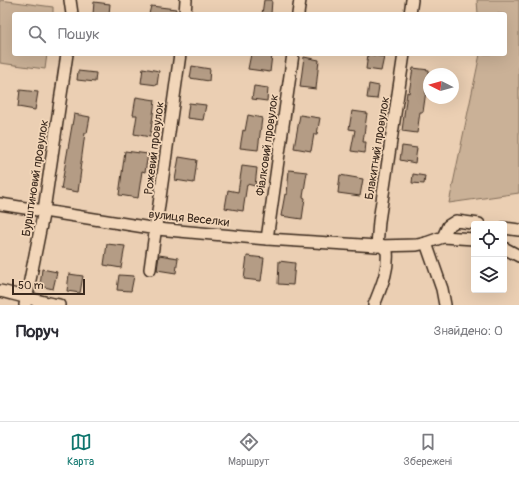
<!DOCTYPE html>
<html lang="uk">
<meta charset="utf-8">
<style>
:root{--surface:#fff;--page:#f7f7f7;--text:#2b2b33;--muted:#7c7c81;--line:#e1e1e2;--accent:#0f766e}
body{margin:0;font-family:Pangolin,sans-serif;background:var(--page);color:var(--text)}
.controls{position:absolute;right:12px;bottom:12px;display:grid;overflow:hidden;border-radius:4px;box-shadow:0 4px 16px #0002}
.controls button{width:36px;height:36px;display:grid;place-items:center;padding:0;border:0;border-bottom:1px solid var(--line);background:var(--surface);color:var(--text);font:20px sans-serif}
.compass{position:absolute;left:423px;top:68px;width:36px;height:36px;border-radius:50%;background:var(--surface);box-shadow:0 4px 16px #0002;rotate:276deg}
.scale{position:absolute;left:12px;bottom:10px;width:73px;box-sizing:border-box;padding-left:4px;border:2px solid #3b2a1e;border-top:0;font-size:11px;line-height:14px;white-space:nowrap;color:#3b2a1e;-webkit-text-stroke:3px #f2d6b9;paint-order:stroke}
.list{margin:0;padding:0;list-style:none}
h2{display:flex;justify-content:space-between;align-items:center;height:52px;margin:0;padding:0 16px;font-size:17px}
h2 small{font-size:13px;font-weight:400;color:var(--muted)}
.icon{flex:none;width:22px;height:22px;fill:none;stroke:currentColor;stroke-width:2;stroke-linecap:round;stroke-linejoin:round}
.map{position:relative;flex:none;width:519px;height:305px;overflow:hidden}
.search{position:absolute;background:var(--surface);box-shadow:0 4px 16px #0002;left:12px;right:12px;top:12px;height:44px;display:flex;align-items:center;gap:10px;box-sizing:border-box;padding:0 14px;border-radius:4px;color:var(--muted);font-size:15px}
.sheet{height:116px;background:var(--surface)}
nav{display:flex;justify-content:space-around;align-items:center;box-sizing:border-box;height:56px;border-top:1px solid var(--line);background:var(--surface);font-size:11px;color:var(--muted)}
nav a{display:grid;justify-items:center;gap:2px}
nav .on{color:var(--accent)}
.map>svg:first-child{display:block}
</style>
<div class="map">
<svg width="519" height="305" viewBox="0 0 519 305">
<rect width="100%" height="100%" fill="#ebcfb3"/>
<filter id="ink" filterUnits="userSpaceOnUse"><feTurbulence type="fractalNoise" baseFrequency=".025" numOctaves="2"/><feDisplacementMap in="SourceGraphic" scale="8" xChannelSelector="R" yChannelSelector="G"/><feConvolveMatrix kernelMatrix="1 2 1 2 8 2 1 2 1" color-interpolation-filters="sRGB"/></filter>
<g filter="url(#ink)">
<g fill="#cab197" stroke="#826e5a">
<polygon points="0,0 53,7 53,14 14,14 14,54 47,54 45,69 0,63"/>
<polygon points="477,0 519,0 519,193 449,203 480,54 505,54 505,14 478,14"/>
</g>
<g fill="#b49c85" stroke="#3b2a1e">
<polygon points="264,0 272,0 271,14 262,14"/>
<polygon points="94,2 110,4 109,14 93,14"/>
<polygon points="151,6 176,9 175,14 149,14"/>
<polygon points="251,54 272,55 270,72 248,69"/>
<polygon points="368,54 384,57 381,71 366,69"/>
<polygon points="304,57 319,60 316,89 300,87"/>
<polygon points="192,66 210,69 209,81 190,78"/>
<polygon points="143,68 159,71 157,85 141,83"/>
<polygon points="413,68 429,70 429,85 427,84 423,112 420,112 417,133 402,131 407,92 409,93"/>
<polygon points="78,71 96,73 95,82 77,80"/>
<polygon points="369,84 379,86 377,99 367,98"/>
<polygon points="254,86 268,88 267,101 252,99"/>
<polygon points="20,90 38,92 35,110 18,107"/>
<polygon points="136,97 155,100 150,137 134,134 137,115 133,115"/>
<polygon points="189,103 206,105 203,120 187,118"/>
<polygon points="352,111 367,113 363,142 366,142 365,153 351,151 355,130 349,129"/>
<polygon points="74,114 90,117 87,133 85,133 80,170 81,170 78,192 61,189"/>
<polygon points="248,115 262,118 258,150 240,148 243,130 245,131"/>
<polygon points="300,115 320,118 317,134 314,134 311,151 294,148"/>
<polygon points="402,146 417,148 415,163 400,160"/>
<polygon points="125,151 148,154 145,172 142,171 138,198 119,195"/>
<polygon points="179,157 197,160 194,183 175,180"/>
<polygon points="242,166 257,168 255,186 247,184 243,211 225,208 228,190 238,192"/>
<polygon points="289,170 307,172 303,197 305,198 302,219 281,216 285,194 287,195"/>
<polygon points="413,174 425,176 424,184 412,183"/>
<polygon points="340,175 363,179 360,196 338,193"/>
<polygon points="107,244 125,246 121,268 104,265"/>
<polygon points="159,255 178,258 176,273 157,270"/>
<polygon points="247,256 264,258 261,281 244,279"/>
<polygon points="279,261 295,263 293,285 278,284"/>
<polygon points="42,269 57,272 53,289 40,286"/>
<polygon points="69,274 83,276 80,293 67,291"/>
<polygon points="119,275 134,276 131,291 117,290"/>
</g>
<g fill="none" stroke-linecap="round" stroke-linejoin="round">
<defs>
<g id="minor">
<polyline points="70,0 72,14"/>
<polyline points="185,14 186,0"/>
<polyline points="298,14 300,0"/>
<polyline points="410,14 412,0"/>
<polyline points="0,204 157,229 267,239 377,246 417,245 426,243 443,237 448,226 456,221 479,224"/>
<polyline points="504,228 519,230"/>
<polyline points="443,237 474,239"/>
<polyline points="267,239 293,54"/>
<polyline points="426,243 442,289 445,305"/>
<polyline points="377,246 379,221 404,54"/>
<polyline points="504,248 519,256"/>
<polyline points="150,269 180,54"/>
<path d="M0 291C20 295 39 302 59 305"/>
<polyline points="25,305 44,210 67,54"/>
<path d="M374 305C381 287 389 271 387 251L381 245"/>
</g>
</defs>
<use href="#minor" stroke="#3b2a1e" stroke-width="14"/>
<use href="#minor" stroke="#f2d6b9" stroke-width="11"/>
</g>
</g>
<g text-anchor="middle" stroke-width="3.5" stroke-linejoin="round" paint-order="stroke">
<g font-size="12" fill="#3b2a1e" stroke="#f2d6b9">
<text transform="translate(267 145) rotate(-82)" y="4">Фіалковий провулок</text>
<text transform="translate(154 148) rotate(-83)" y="4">Рожевий провулок</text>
<text transform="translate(377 148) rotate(-81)" y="4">Блакитний провулок</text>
<text transform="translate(35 178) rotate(-81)" y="4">Бурштиновий провулок</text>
<text transform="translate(189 218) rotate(6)" y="4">вулиця Веселки</text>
</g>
</g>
</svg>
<div class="controls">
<button><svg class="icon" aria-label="locate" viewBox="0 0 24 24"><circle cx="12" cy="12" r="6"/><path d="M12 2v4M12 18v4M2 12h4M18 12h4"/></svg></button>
<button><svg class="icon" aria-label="layers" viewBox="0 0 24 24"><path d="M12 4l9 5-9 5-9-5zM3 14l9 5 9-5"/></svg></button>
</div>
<svg class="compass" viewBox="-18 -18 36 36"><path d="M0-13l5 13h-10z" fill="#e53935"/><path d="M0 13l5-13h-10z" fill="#7c7c81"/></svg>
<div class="scale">50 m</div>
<div class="search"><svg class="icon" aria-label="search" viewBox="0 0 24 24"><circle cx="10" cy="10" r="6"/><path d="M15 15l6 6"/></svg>Пошук</div>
</div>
<section class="sheet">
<h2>Поруч<small>Знайдено: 0</small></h2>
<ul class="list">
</ul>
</section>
<nav>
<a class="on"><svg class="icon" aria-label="map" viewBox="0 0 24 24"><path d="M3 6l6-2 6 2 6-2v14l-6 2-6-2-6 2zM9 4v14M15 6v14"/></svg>Карта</a>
<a><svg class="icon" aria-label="directions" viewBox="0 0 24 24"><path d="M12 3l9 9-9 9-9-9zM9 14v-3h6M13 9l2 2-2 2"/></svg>Маршрут</a>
<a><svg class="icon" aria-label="saved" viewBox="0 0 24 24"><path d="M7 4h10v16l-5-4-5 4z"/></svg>Збережені</a>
</nav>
